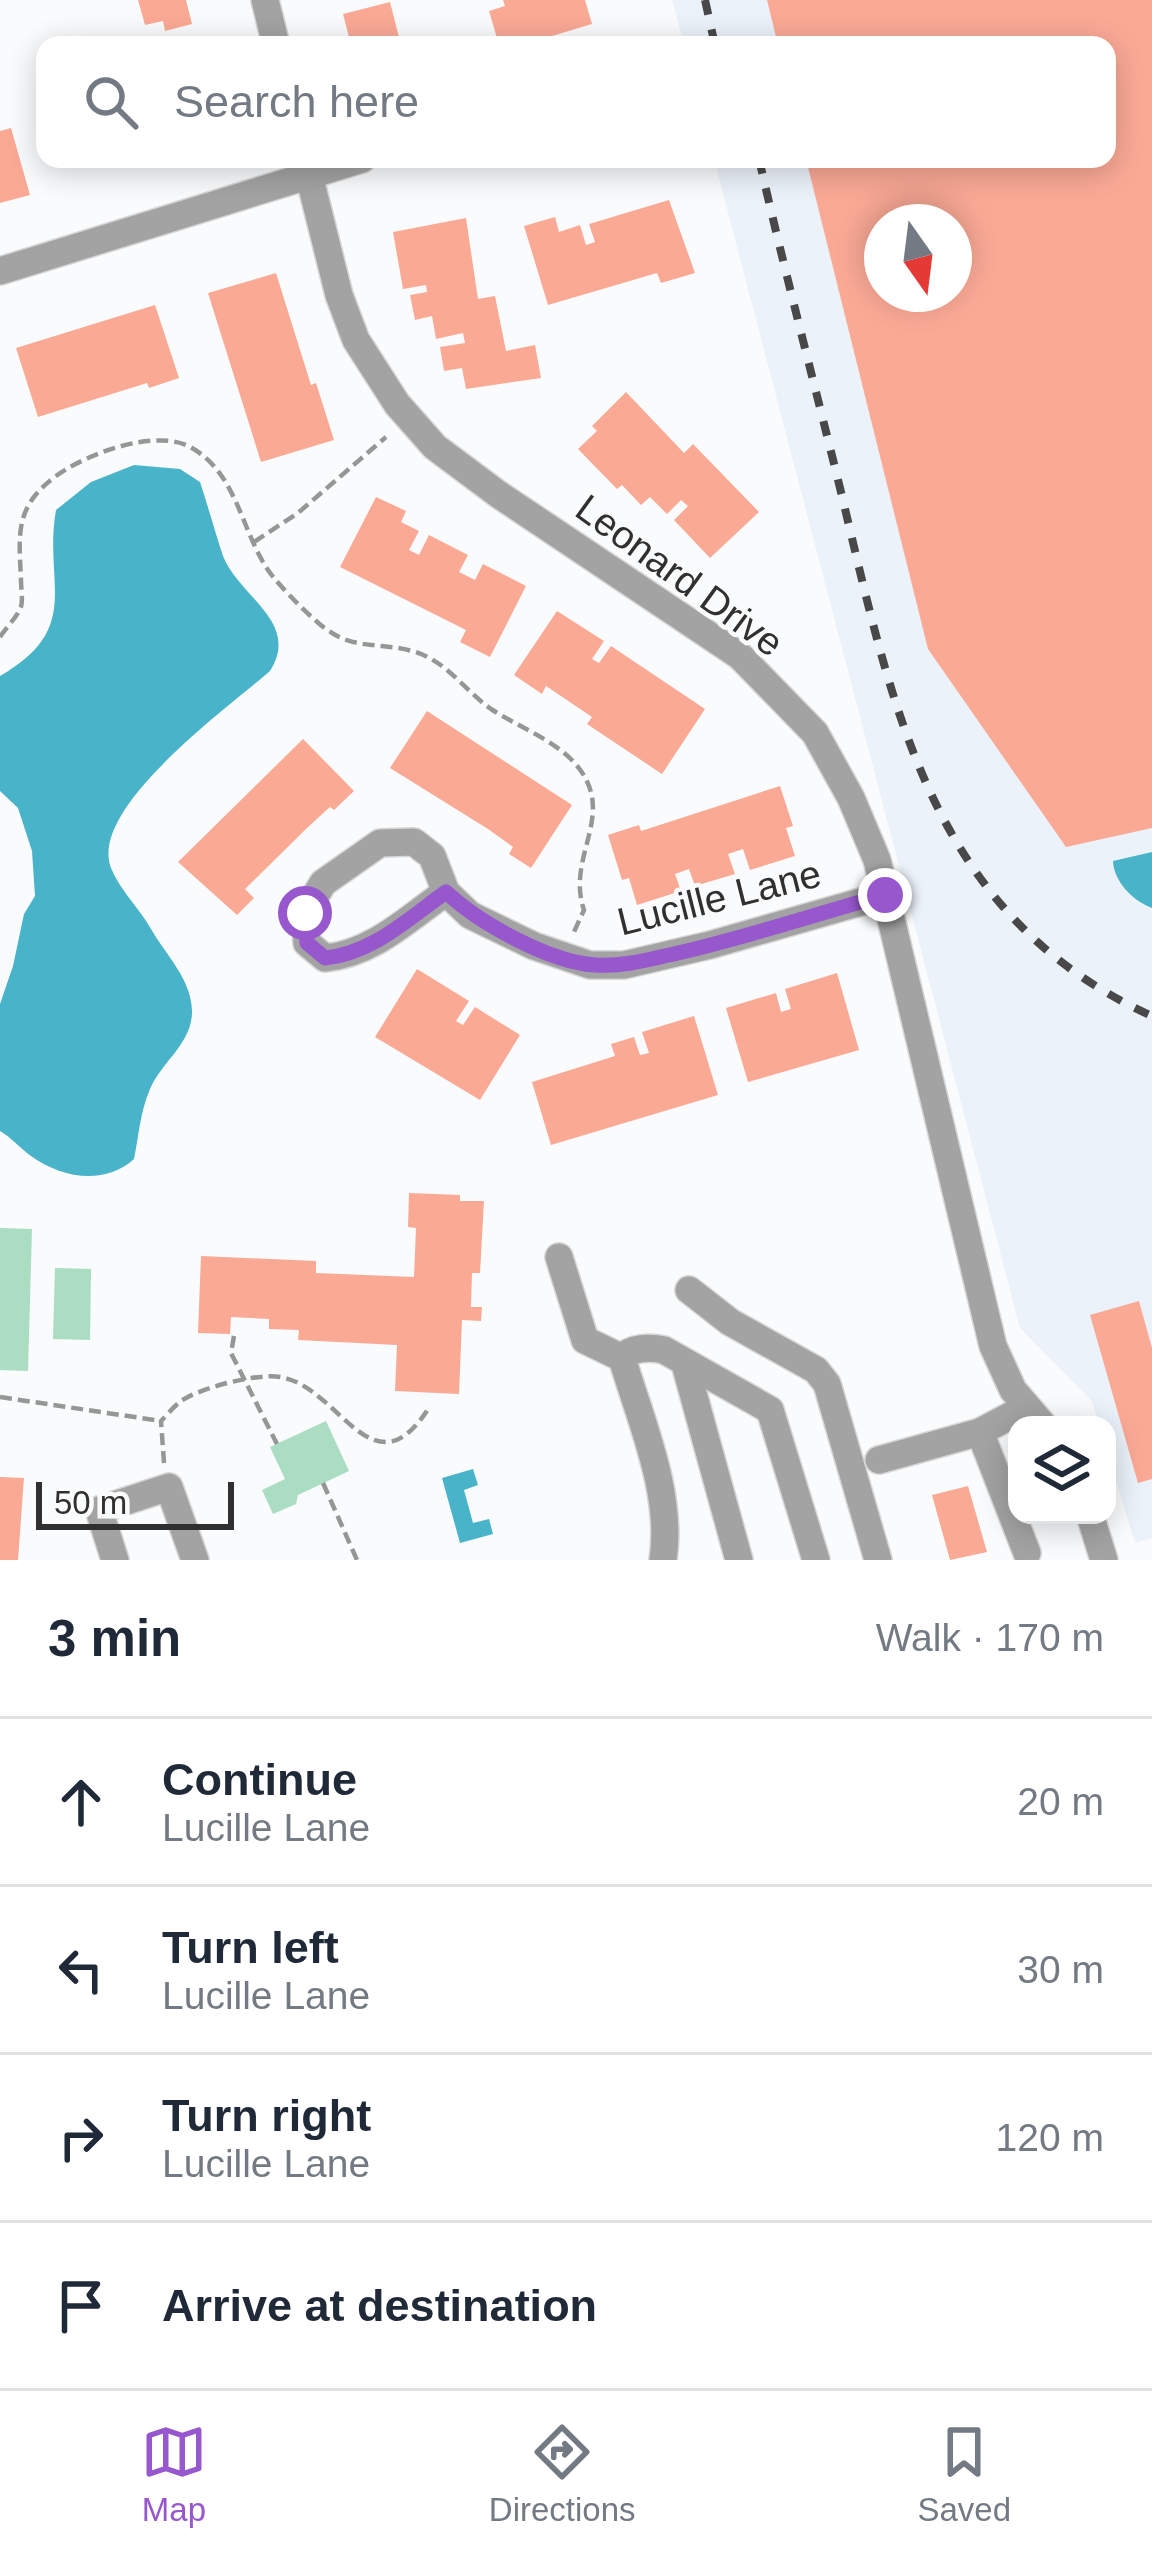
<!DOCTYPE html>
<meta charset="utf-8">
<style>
:root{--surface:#fff;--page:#f2f2f3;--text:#1f2937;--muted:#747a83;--line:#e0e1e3;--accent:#9757cd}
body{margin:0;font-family:Arial,sans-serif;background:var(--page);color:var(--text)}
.controls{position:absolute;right:36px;bottom:36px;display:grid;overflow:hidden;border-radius:24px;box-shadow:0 6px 30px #0003}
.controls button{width:108px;height:108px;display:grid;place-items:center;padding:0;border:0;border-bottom:3px solid var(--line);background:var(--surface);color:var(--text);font:60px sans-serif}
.compass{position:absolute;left:864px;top:204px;width:108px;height:108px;border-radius:50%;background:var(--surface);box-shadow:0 6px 30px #0003;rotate:166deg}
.scale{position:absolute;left:36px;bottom:30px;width:198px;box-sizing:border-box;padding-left:12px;border:6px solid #303030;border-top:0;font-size:33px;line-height:42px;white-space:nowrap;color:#303030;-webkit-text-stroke:9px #fafbfc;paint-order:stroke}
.stop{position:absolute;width:36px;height:36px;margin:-27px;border:9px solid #9757cd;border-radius:50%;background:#fff}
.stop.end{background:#9757cd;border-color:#fff;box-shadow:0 3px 12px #0008}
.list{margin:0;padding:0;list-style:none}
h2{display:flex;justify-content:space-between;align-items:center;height:156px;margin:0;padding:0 48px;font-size:51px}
h2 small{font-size:39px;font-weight:400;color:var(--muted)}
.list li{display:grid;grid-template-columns:78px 1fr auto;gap:36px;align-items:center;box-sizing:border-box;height:168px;padding:0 48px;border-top:3px solid var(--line)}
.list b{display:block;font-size:45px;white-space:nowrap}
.list p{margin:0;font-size:39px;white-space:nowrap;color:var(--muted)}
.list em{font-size:39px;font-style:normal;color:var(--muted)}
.icon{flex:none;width:66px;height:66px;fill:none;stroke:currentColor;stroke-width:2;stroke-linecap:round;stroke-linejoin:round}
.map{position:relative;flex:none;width:1152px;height:1560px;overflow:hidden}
.search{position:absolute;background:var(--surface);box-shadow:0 6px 30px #0003;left:36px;right:36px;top:36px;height:132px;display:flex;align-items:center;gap:30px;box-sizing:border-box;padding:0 42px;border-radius:24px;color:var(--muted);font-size:45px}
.sheet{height:828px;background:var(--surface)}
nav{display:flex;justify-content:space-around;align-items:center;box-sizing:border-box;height:168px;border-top:3px solid var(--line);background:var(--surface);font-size:33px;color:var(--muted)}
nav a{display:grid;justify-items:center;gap:6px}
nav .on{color:var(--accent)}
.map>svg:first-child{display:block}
</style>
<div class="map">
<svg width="1152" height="1560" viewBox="0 0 1152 1560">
<rect width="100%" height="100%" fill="#fafbfc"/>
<path fill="#ebf2f9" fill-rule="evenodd" d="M672 0H1152V1538L1135 1543 1107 1451V1425H1099L1092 1401 1020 1328 714 159H1107V45H684ZM882 222H954V294H882Z"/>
<g fill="#aaddc1">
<polygon points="0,1228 32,1229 28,1371 0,1370"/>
<polygon points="55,1268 91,1269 90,1340 53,1339"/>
<polygon points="326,1421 349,1471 298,1495 296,1504 273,1514 262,1490 285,1479 270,1447"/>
</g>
<g fill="#49b3c9">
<path d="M134 465 180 469 200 482C208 506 215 532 223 556 239 597 301 622 270 671 228 708 88 808 111 868 119 889 140 909 151 929 166 955 191 979 192 1010 193 1043 162 1061 150 1089 140 1112 139 1135 134 1159 105 1185 63 1179 31 1156 20 1148 12 1138 0 1131V1004L13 966 24 914 35 896 32 851 18 808 0 791V676C84 628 43 583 56 510L91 482Z"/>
<path d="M1152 852V908C1133 901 1114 882 1113 861Z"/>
<polygon points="473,1469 478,1485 464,1490 473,1523 489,1519 493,1534 460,1543 442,1478"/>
</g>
<g fill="#faa995" fill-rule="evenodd">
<polygon points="138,0 186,0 192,24 165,31 163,21 145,25"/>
<polygon points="503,0 585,0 592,24 522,45 499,45 489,11 505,6"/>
<path d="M767 0H1152V828L1066 847 928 649 806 159H1107V45H778ZM882 222H954V294H882Z"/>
<polygon points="390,2 401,45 351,45 343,14"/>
<polygon points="11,128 30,195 0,203 0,131"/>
<polygon points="669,200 695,273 661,283 657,273 548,305 524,226 555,217 559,232 580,225 586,245 595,242 589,224"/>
<polygon points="466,218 478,299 495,296 506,351 535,345 541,378 466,389 462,368 444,371 440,347 465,343 463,333 436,339 432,316 415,320 410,295 427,292 426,285 403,289 393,232"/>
<polygon points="276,273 311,385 316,383 334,440 261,462 208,293"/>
<polygon points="155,305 179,378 149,388 147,383 38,417 16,348"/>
<polygon points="626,392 684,453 693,444 759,512 710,558 674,520 688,506 681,500 667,514 650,497 641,505 622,485 617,489 578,449 597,431 592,426"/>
<polygon points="376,497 406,511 401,522 419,531 409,550 419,555 429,535 468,555 459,572 475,580 483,564 526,586 490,657 460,642 466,630 340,567"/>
<polygon points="557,611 604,641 592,659 599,663 611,646 705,709 662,774 587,724 592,717 546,686 542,694 514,675"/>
<polygon points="427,711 572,805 531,868 509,854 513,847 488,829 390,768"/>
<polygon points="303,739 354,791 334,810 330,807 307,828 245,889 254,898 237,915 178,862"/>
<polygon points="780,786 793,826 786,828 795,856 750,870 743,849 728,854 735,874 695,886 689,869 675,874 681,891 637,905 629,878 622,880 608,835 639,825 641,831"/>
<polygon points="417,969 469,1001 456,1021 463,1025 475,1007 520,1035 480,1100 375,1037"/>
<polygon points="837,973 859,1050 748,1082 726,1008 776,993 781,1012 791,1009 785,989"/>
<polygon points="694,1016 718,1095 551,1145 532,1082 615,1056 611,1044 634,1037 640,1055 649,1053 642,1032"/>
<polygon points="409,1193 460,1195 460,1201 484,1201 480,1273 472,1273 471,1307 482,1307 481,1321 462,1320 459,1394 395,1391 397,1345 298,1340 299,1330 269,1329 269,1319 231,1317 230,1334 198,1333 201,1256 316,1261 316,1273 414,1277 416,1228 408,1227"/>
<polygon points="1139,1301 1152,1348 1152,1479 1138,1483 1090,1315"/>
<polygon points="0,1477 24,1478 18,1560 0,1560"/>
<polygon points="968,1486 987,1552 950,1560 932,1495"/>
</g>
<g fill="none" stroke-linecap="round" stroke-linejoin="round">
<defs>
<g id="minor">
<polyline points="265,0 276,45"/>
<polyline points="309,175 339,295 356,340 397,404 435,447 498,494 740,656 815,733 851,798 877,860 993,1346 1013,1390 1043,1425"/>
<polyline points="0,271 362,159"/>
<path d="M446 892C409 918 372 954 325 958L307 943 305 913 323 883 380 843 414 842 432 856 446 892 470 915 534 946 590 965H624L710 945 885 895"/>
<path d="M559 1257 585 1340 622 1358C641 1422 673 1493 663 1560"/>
<polyline points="689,1290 730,1322 816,1370 827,1384 878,1560"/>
<path d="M622 1358C631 1347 650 1347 664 1350L770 1410 816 1560"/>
<polyline points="685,1364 739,1560"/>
<polyline points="980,1432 1027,1553"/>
<polyline points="879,1460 980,1432 1027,1407"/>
<polyline points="1090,1515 1104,1560"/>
<polyline points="115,1560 99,1510 169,1487 195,1560"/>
</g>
</defs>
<use href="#minor" stroke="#d6d6d7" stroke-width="30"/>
<g stroke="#959696" stroke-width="4.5" stroke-dasharray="12 6" stroke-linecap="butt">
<polyline points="254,542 298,513 386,437"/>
<path d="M0 637C6 628 17 617 21 607 23 600 21 588 21 580 19 534 14 507 56 476 86 454 157 427 192 448 237 474 241 530 268 570 278 585 316 624 332 633 357 649 385 643 412 651 446 660 464 690 491 709 520 728 561 742 581 771 614 818 566 858 584 910L573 934"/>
<polyline points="234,1336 231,1353 277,1444"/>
<polyline points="0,1397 161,1421"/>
<path d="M164 1463 161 1421C167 1415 174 1406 181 1401 200 1388 256 1373 280 1377 340 1386 373 1498 430 1406"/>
<polyline points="323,1483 357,1560"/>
</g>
<use href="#minor" stroke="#a3a3a3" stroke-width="27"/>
<g stroke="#484848" stroke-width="8" stroke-dasharray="15 15" stroke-linecap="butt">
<polyline points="705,0 715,45"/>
<path d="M759 159C784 269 813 378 840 488 892 703 928 915 1152 1016"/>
</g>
</g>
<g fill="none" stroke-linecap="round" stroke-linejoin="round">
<path stroke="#9757cd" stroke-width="15" d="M305 913 307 943 325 958C372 954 409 918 446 892 479 923 549 962 595 965 624 967 650 959 678 953 748 937 816 914 885 895"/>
</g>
<g text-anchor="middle" stroke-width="9" stroke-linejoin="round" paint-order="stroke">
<g font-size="39" fill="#303030" stroke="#fafbfc">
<text transform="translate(680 575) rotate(36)" y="14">Leonard Drive</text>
<text transform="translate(719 897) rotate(-14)" y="14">Lucille Lane</text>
</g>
</g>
</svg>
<div class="controls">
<button><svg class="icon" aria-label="layers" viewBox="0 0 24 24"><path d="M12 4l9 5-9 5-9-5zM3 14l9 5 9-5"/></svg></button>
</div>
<svg class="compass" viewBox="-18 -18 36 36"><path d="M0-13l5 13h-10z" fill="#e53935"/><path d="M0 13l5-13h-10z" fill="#747a83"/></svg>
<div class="scale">50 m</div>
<div class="stop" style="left:305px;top:913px"></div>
<div class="stop end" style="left:885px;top:895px"></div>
<div class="search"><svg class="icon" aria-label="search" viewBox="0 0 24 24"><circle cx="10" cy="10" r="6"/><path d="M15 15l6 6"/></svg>Search here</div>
</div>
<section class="sheet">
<h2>3 min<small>Walk · 170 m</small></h2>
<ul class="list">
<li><svg class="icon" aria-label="ahead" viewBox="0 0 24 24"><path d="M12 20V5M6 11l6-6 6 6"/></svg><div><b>Continue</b><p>Lucille Lane</p></div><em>20 m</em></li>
<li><svg class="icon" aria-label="left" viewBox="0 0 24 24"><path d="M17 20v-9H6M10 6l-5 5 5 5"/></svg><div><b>Turn left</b><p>Lucille Lane</p></div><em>30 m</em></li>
<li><svg class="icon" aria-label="right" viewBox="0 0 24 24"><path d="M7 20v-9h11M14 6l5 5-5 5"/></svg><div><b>Turn right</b><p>Lucille Lane</p></div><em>120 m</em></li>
<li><svg class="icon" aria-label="arrive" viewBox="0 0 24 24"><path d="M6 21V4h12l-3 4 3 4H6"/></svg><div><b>Arrive at destination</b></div></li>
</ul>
</section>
<nav>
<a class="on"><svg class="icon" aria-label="map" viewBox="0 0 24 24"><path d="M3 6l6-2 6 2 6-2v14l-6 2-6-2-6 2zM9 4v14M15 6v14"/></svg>Map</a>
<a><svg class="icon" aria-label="directions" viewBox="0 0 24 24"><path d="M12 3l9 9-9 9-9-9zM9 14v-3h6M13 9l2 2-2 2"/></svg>Directions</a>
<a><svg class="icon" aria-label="saved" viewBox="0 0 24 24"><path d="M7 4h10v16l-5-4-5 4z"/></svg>Saved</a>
</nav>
